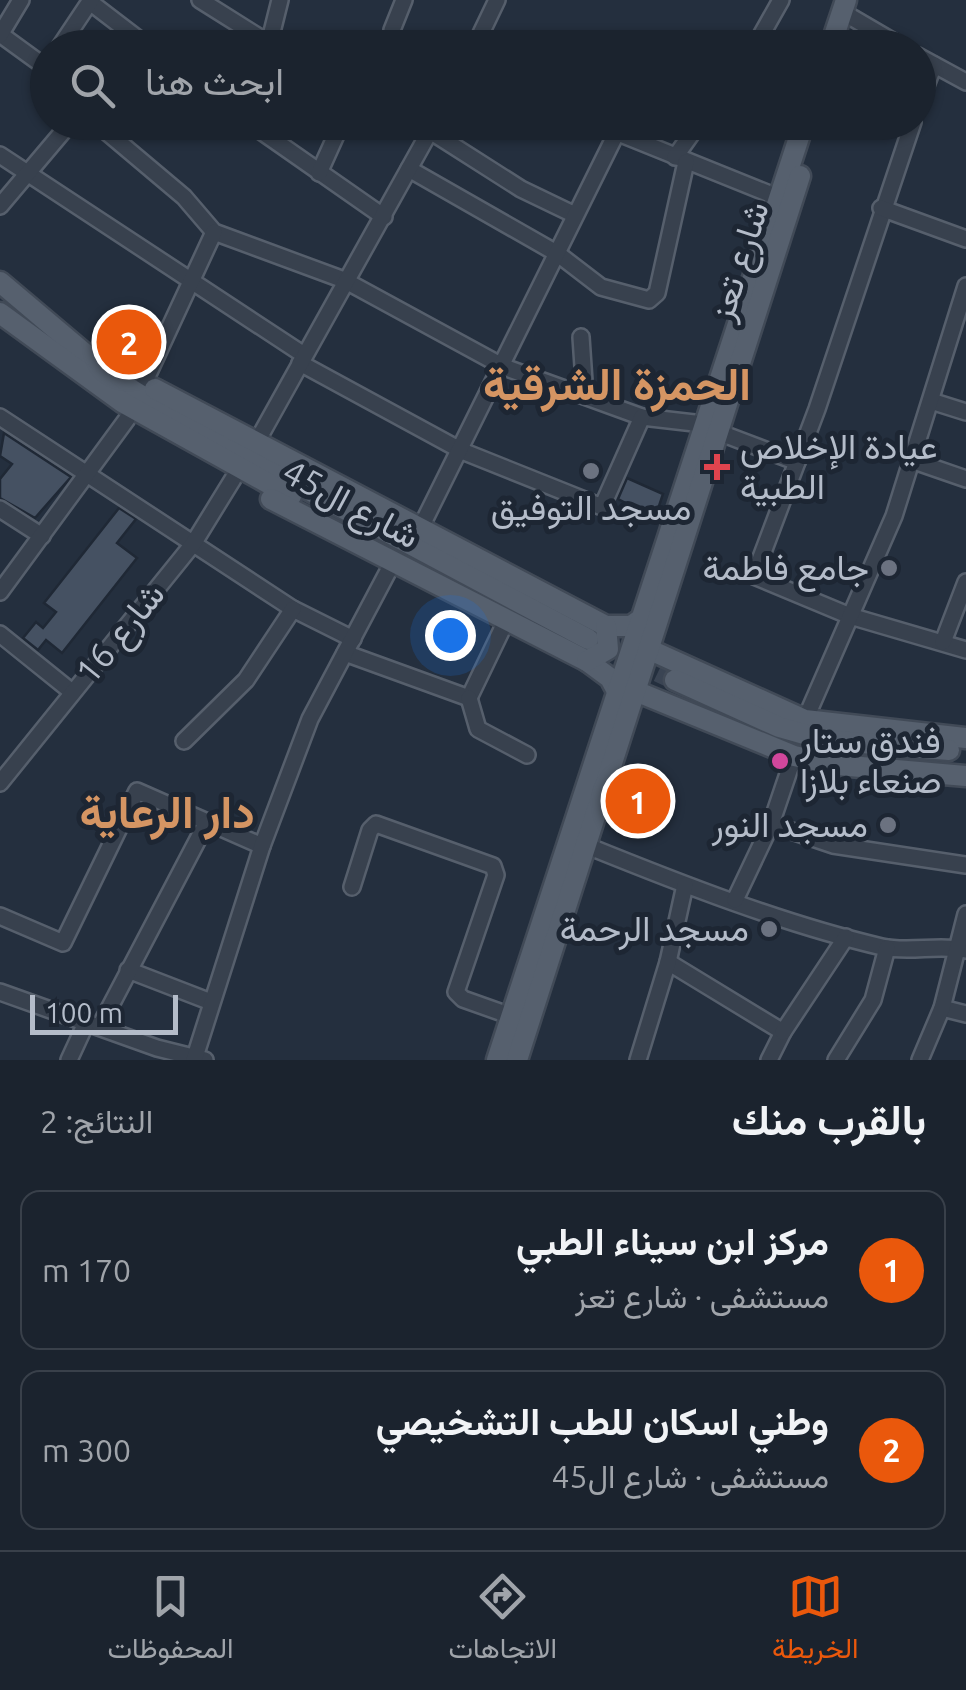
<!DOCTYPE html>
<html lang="ar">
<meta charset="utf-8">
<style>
:root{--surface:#1b232e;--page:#242b36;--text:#f1f3f6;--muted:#a0a4aa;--line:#39404a;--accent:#ea580c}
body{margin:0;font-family:Ubuntu,Vazirmatn,sans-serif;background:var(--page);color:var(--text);direction:rtl}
.scale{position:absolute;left:30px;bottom:25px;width:148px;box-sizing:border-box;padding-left:10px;border:5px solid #b4bcc9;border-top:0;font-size:28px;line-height:35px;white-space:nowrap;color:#b4bcc9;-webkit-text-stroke:8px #1d2633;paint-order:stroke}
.you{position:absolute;left:450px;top:635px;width:35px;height:35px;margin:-25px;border:8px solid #fff;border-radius:50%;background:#1a73e8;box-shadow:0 0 0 15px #1a73e833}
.badge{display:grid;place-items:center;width:65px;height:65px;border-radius:50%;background:var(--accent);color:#fff;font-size:32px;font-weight:700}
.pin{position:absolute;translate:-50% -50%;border:5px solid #fff;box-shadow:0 2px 10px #0006}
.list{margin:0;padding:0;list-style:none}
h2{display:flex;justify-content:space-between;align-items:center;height:130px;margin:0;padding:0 40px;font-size:42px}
h2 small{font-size:32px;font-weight:400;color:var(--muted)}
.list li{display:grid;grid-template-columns:65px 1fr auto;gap:30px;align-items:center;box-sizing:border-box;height:160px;margin:0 20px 20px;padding:0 20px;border:2px solid var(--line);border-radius:20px}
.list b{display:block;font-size:38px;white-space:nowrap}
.list p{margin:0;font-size:32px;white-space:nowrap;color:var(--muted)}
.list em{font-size:32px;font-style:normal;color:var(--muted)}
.icon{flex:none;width:55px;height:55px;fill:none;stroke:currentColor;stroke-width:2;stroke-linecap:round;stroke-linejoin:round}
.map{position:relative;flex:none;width:966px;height:1060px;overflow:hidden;direction:ltr}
.search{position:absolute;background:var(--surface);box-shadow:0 2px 8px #0004;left:30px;right:30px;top:30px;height:110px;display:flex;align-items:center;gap:25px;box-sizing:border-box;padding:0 35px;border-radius:55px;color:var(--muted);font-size:38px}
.sheet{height:490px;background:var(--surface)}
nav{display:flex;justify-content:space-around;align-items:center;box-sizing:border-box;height:140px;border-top:2px solid var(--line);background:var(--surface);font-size:28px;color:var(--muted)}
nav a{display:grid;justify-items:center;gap:5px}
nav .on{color:var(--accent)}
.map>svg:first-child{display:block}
</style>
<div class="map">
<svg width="966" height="1060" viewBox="0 0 966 1060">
<rect width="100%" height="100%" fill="#242f3e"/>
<g fill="#455162" stroke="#1f2835" stroke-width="2.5">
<polygon points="4,433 71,477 35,518 0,498 0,479 12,464 0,456"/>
<polygon points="627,478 663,494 655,518 618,499"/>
<polygon points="119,508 136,519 117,543 137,558 62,653 46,640 38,650 23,638 36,622 43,628 56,612 44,603"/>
</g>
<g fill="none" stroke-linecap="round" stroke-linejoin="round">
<polyline stroke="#3a4453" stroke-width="20" stroke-dasharray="20 10" stroke-linecap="butt" points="631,659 675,680"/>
<defs>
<g id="minor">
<polyline points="200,0 270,44"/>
<polyline points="90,2 150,48"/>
<polyline points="851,17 904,48"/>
<polyline points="392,30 404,0"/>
<polyline points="0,34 48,69"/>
<polyline points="0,35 21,0"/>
<polyline points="59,48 91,0"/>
<polyline points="268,48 280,0"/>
<polyline points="474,48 497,0"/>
<polyline points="754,48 781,0"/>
<polyline points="918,56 966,82"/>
<polyline points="918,106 934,65"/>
<polyline points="95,122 184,197 214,232 344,280 504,367 642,417 703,424"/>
<polyline points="248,122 384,217"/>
<polyline points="591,122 787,201"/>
<polyline points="913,122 817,409 754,576 850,616 966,650"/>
<polyline points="430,131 521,189 575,215"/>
<polyline points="0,155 304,355"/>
<polyline points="675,157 700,122"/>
<polyline points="409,169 558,254 601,287 649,300 657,293 686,162"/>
<polyline points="319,173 342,122"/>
<polyline points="0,206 71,122"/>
<polyline points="881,208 966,239"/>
<polyline points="581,337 585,396"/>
<polyline points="300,363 462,451 602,507 642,417"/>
<polyline points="144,383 214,232"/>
<polyline points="931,401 966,412"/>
<polyline points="0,417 293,609 353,639"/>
<polyline points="718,432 797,462"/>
<polyline points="255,445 435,122"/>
<polyline points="911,460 966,479"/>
<polyline points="0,509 42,536"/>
<polyline points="419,531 616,134"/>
<polyline points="0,592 127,419"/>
<polyline points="0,634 72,692"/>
<polyline points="943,642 966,582"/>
<polyline points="345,653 469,698 506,621"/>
<polyline points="469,698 478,729 527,755"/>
<polyline points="805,720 894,516 966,286"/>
<polyline points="184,741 246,680 293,609"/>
<polyline points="0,783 193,544 233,479"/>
<polyline points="771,824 833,845 966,865"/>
<path d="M585 845C679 883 783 924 882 947 909 953 939 944 966 950"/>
<polyline points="352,887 370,830 376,824 493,866 496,875 456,992 463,999 511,1016"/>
<polyline points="735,900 771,824 794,756"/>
<polyline points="0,916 63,943 137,791 262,846"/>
<polyline points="668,962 783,1032 769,1060"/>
<polyline points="128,970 211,1002"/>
<polyline points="0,992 157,1048 205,1060"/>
<polyline points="942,1008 966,1014"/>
<polyline points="100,1026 206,824"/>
<polyline points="783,1032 846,937"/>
<polyline points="69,1060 87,1021"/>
<polyline points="194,1060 262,846 310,719 393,562"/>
<polyline points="638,1060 668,962 685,885"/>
<polyline points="836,1060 873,1000 887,948"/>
<polyline points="920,1060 942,1008 966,914"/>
</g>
<g id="major">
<polyline points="830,48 846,0"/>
<polyline points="0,282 116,380 202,433 588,639"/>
<polyline points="0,313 122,402 291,496"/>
<polyline points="155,389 606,626 631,626 644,617"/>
<polyline points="271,499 587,661 610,678 617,691"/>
<polyline points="648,649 805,720 966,738"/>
<polyline points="587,661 608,649 606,626"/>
<polyline points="675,680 779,727 825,740 949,750"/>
<polyline points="633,690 794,756 838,765 966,776"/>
<polyline points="497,1060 804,122"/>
<polyline points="517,1060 800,176"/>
</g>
</defs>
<use href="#minor" stroke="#565f6c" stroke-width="20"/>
<use href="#major" stroke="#414a57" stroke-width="25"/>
<use href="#minor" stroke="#38414e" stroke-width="15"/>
<use href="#major" stroke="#56606e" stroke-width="20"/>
</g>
<path fill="#e0444e" stroke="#1d2633" stroke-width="4" d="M712 452h10v10h10v10h-10v10h-10v-10h-10v-10h10z"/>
<g fill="#6b7280" stroke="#1d2633" stroke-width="4">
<circle cx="591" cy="471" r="10"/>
<circle cx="889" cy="568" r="10"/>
<circle cx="888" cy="825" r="10"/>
<circle cx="769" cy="929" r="10"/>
</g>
<circle fill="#d1479c" stroke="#1d2633" stroke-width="4" cx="780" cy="761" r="10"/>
<g text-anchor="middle" stroke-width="10" stroke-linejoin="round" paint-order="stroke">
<g font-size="35" fill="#b4bcc9" stroke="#1d2633">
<text transform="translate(739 261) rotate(-72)" y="12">شارع تعز</text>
<text transform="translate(351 504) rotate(28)" y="12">شارع ال45</text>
<text transform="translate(120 633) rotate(-51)" y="12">شارع 16</text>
</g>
<g font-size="35" fill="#b4bcc9" stroke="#1d2633" text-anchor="end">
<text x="740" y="459" text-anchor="start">عيادة الإخلاص<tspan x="740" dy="40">الطبية</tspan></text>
<text x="591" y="520" text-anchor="middle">مسجد التوفيق</text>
<text x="869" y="580">جامع فاطمة</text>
<text x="800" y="753" text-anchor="start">فندق ستار<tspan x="800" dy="40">صنعاء بلازا</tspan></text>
<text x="868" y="837">مسجد النور</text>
<text x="749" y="941">مسجد الرحمة</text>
</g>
<g font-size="45" font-weight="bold" fill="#d59563" stroke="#1d2633">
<text x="617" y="400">الحمزة الشرقية</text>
<text x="167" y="828">دار الرعاية</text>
</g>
</g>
</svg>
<div class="scale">100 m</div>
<div class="you"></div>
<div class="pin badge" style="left:638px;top:801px">1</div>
<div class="pin badge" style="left:129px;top:342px">2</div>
<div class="search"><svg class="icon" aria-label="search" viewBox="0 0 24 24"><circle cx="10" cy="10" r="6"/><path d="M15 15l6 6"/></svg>ابحث هنا</div>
</div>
<section class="sheet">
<h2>بالقرب منك<small>النتائج: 2</small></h2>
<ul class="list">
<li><span class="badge">1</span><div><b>مركز ابن سيناء الطبي</b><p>مستشفى · شارع تعز</p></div><em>170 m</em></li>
<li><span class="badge">2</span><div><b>وطني اسكان للطب التشخيصي</b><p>مستشفى · شارع ال45</p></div><em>300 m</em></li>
</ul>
</section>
<nav>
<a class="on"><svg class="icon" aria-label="map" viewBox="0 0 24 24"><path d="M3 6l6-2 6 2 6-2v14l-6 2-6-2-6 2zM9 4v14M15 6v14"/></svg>الخريطة</a>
<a><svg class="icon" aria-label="directions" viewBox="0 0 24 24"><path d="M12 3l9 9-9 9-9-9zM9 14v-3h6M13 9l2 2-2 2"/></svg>الاتجاهات</a>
<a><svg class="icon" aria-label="saved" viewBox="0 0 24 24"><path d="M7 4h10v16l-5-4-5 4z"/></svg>المحفوظات</a>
</nav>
